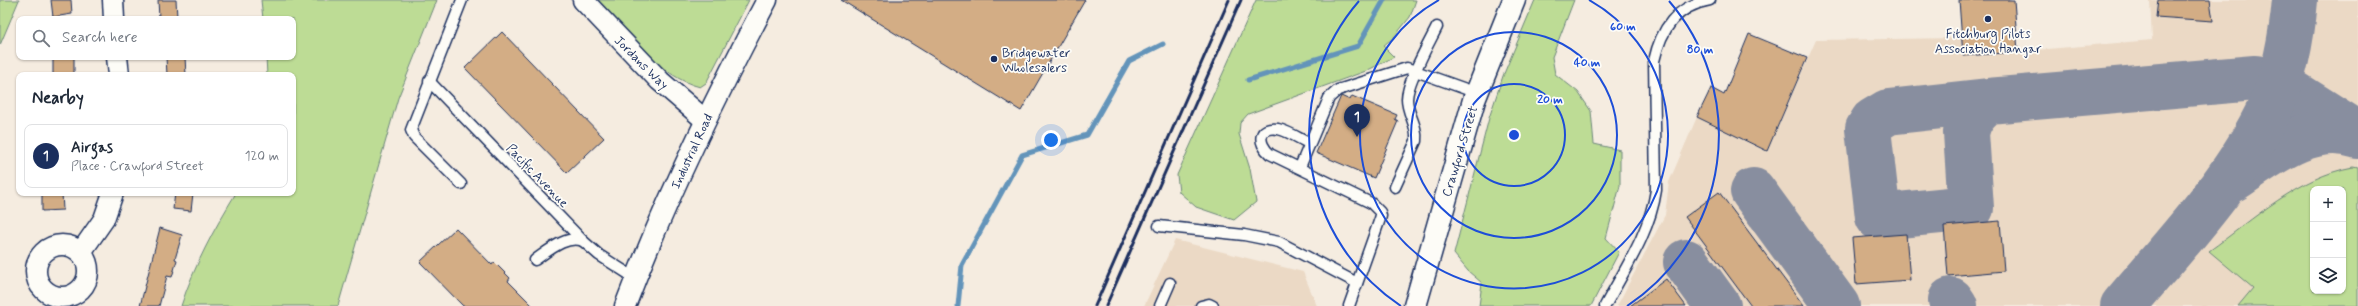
<!DOCTYPE html>
<meta charset="utf-8">
<style>
:root{--surface:#fff;--page:#f2f2f3;--text:#1f2937;--muted:#747a83;--line:#e0e1e3;--accent:#1b2f5e}
body{margin:0;font-family:Mynerve,sans-serif;background:var(--page);color:var(--text)}
.controls{position:absolute;right:12px;bottom:12px;display:grid;overflow:hidden;border-radius:8px;box-shadow:0 1px 3px #0004}
.controls button{width:36px;height:36px;display:grid;place-items:center;padding:0;border:0;border-bottom:1px solid var(--line);background:var(--surface);color:var(--text);font:20px sans-serif}
.you{position:absolute;left:1051px;top:140px;width:14px;height:14px;margin:-10px;border:3px solid #fff;border-radius:50%;background:#1a73e8;box-shadow:0 0 0 6px #1a73e833}
.badge{display:grid;place-items:center;width:26px;height:26px;border-radius:50%;background:var(--accent);color:#fff;font-size:13px;font-weight:700}
.pin{position:absolute;translate:-50% -33px;filter:drop-shadow(0 1px 2px #0008)}
.pin::after{content:'';position:absolute;top:21px;width:14px;height:12px;background:inherit;clip-path:polygon(0 0,100% 0,50% 100%)}
.list{margin:0;padding:0;list-style:none}
h2{display:flex;justify-content:space-between;align-items:center;height:52px;margin:0;padding:0 16px;font-size:17px}
h2 small{font-size:13px;font-weight:400;color:var(--muted)}
.list li{display:grid;grid-template-columns:26px 1fr auto;gap:12px;align-items:center;box-sizing:border-box;height:64px;margin:0 8px 8px;padding:0 8px;border:1px solid var(--line);border-radius:8px}
.list b{display:block;font-size:15px;white-space:nowrap}
.list p{margin:0;font-size:13px;white-space:nowrap;color:var(--muted)}
.list em{font-size:13px;font-style:normal;color:var(--muted)}
.icon{flex:none;width:22px;height:22px;fill:none;stroke:currentColor;stroke-width:2;stroke-linecap:round;stroke-linejoin:round}
.map{position:relative;flex:none;width:2358px;height:306px;overflow:hidden}
.search{position:absolute;background:var(--surface);box-shadow:0 1px 3px #0004;left:16px;top:16px;width:280px;height:44px;display:flex;align-items:center;gap:10px;box-sizing:border-box;padding:0 14px;border-radius:8px;color:var(--muted);font-size:15px}
.panel{position:absolute;background:var(--surface);box-shadow:0 1px 3px #0004;left:16px;top:72px;width:280px;height:124px;border-radius:8px}
.map>svg:first-child{display:block}
</style>
<div class="map">
<svg width="2358" height="306" viewBox="0 0 2358 306">
<rect width="100%" height="100%" fill="#f5ece0"/>
<filter id="ink" filterUnits="userSpaceOnUse"><feTurbulence type="fractalNoise" baseFrequency=".025" numOctaves="2"/><feDisplacementMap in="SourceGraphic" scale="8" xChannelSelector="R" yChannelSelector="G"/><feConvolveMatrix kernelMatrix="1 2 1 2 8 2 1 2 1" color-interpolation-filters="sRGB"/></filter>
<g filter="url(#ink)">
<g fill="#ebd9c5" fill-rule="evenodd">
<path d="M2150 0H2358V306H1617L1665 215 1669 182 1697 117 1767 151 1816 40 1962 38 1964 56 2152 40ZM2313 189H2343V291H2313Z"/>
<polygon points="1175,240 1303,272 1317,306 1144,306"/>
</g>
<g fill="#bddc95" stroke="#6c867a" fill-rule="evenodd">
<polygon points="0,0 19,0 0,45"/>
<path d="M261 0H437L398 98 338 306H181C194 266 214 229 236 193H293V75H267L266 57H293V19H263Z"/>
<path d="M598 0H749L706 83 700 87C659 77 626 30 598 0Z"/>
<polygon points="1256,0 1416,0 1410,17 1394,37 1383,46 1394,57 1366,71 1248,114 1240,123 1239,134 1250,169 1256,202 1234,220 1196,207 1179,192 1177,175"/>
<polygon points="1535,0 1574,0 1552,57 1555,74 1578,92 1591,111 1594,144 1620,150 1620,186 1606,238 1619,252 1591,306 1479,306 1482,283 1468,271 1454,254 1489,118 1503,76"/>
<path d="M2353 167 2358 168V306H2238L2253 288 2209 251C2254 219 2298 177 2353 167ZM2313 189H2343V291H2313Z"/>
</g>
<g fill="none" stroke-linecap="round" stroke-linejoin="round">
<g stroke="#6494ba" stroke-width="5">
<polyline points="1248,80 1358,46 1384,0"/>
<polyline points="958,306 962,265 1022,155 1087,135 1129,61 1163,44"/>
</g>
<g stroke="#888e9f" stroke-width="46">
<path d="M1988 101C1976 110 1969 118 1966 133L1971 208 1878 217 1868 129 1873 121 1888 112 1988 101 2255 78 2269 80 2279 84 2358 134"/>
<path d="M2233 179C2270 154 2311 120 2358 136"/>
<polyline points="1753,191 1837,306"/>
<polyline points="1686,262 1718,306"/>
<polyline points="1951,300 1955,306"/>
<path d="M2123 306C2176 243 2236 181 2271 106 2285 74 2292 35 2295 0"/>
</g>
</g>
<g fill="#d3ad85" stroke="#1b2f5e">
<polygon points="51,0 71,0 72,14 53,17"/>
<polygon points="158,0 176,0 177,17 159,18"/>
<polygon points="841,0 1085,0 1021,111"/>
<polygon points="1959,0 2014,0 2018,52 1963,56"/>
<polygon points="2158,0 2210,0 2213,21 2156,17"/>
<polygon points="502,32 604,138 567,173 465,68"/>
<polygon points="1749,34 1807,58 1767,151 1697,117 1711,88 1724,95"/>
<rect x="53" y="57" width="21" height="18"/>
<polygon points="166,57 185,57 186,75 167,75"/>
<polygon points="1341,96 1350,100 1352,96 1397,115 1395,119 1398,121 1374,178 1316,153"/>
<polygon points="1719,192 1804,306 1751,306 1685,217"/>
<polygon points="42,193 62,193 63,210 42,211"/>
<polygon points="175,193 193,193 191,211 173,209"/>
<polygon points="2000,221 2004,271 1948,276 1944,226"/>
<polygon points="160,228 182,235 175,259 177,260 172,277 167,276 159,306 140,306"/>
<polygon points="456,228 492,265 494,262 510,278 508,281 533,306 463,306 420,262"/>
<polygon points="1906,234 1910,280 1856,284 1852,238"/>
<polygon points="1666,279 1686,306 1630,306"/>
</g>
<g fill="none" stroke-linecap="round" stroke-linejoin="round">
<defs>
<g id="lane">
<polyline points="429,81 583,241 599,255 635,278"/>
<path d="M1310 144C1300 139 1288 131 1278 129 1258 126 1257 143 1270 154L1371 203 1380 212 1381 216 1349 306"/>
<polyline points="1300,167 1329,98 1338,90 1407,68 1477,93"/>
<polyline points="461,184 414,137 411,130 462,0"/>
<path d="M1395 187 1416 141C1418 125 1407 114 1407 99 1407 82 1429 43 1437 27"/>
<polyline points="1159,226 1244,235 1279,242 1357,283"/>
<path d="M535 260C548 251 567 234 583 241"/>
<polyline points="1160,306 1170,283"/>
<polyline points="1201,306 1209,304 1213,306"/>
<path d="M1605 306C1625 269 1650 232 1656 190L1654 61C1661 29 1676 6 1710 0"/>
</g>
<g id="street">
<polyline points="113,0 114,19"/>
<polyline points="583,0 660,81 705,120"/>
<polyline points="117,57 119,75"/>
<circle cx="62" cy="271" r="26"/>
<polyline points="81,252 104,219 113,193"/>
<path d="M625 306C665 201 714 100 767 0"/>
</g>
<polyline id="secondary" points="1415,306 1474,100 1514,0"/>
</defs>
<use href="#lane" stroke="#1b2f5e" stroke-width="13"/>
<use href="#street" stroke="#1b2f5e" stroke-width="23"/>
<use href="#secondary" stroke="#1b2f5e" stroke-width="25"/>
<use href="#lane" stroke="#fdfcf7" stroke-width="10"/>
<use href="#street" stroke="#fdfcf7" stroke-width="20"/>
<use href="#secondary" stroke="#fdfcf7" stroke-width="22"/>
<g stroke="#1b2f5e" stroke-width="3">
<polyline points="1095,306 1229,0"/>
<polyline points="1106,306 1241,0"/>
</g>
</g>
</g>
<g fill="none" stroke="#1d4ed8" stroke-width="2">
<circle cx="1514" cy="135" r="51"/>
<circle cx="1514" cy="135" r="103"/>
<path d="M1589 0A154 154 0 1 1 1439 0"/>
<path d="M1401 306A205 205 0 0 1 1359 1M1669 1A205 205 0 0 1 1627 306"/>
</g>
<g fill="#1b2f5e" stroke="#fdfcf7" stroke-width="1.5">
<circle cx="1988" cy="19" r="4"/>
<circle cx="994" cy="59" r="4"/>
</g>
<g text-anchor="middle" stroke-width="3.5" stroke-linejoin="round" paint-order="stroke">
<g font-size="13" fill="#1b2f5e" stroke="#fdfcf7">
<text x="1988" y="38">Fitchburg Pilots<tspan x="1988" dy="15">Association Hangar</tspan></text>
<text x="1002" y="57" text-anchor="start">Bridgewater<tspan x="1002" dy="15">Wholesalers</tspan></text>
</g>
<g font-size="13" fill="#1b2f5e" stroke="#fdfcf7">
<text transform="translate(642 62) rotate(45)" y="5">Jordans Way</text>
<text transform="translate(691 151) rotate(-65)" y="5">Industrial Road</text>
<text transform="translate(1459 151) rotate(-73)" y="5">Crawford Street</text>
<text transform="translate(538 175) rotate(46)" y="5">Pacific Avenue</text>
</g>
</g>
<circle cx="1514" cy="135" r="6" fill="#1d4ed8" stroke="#fdfcf7" stroke-width="2"/>
<g font-size="12" text-anchor="middle" font-weight="bold" fill="#1d4ed8" stroke="#fdfcf7" stroke-width="3.5" stroke-linejoin="round" paint-order="stroke">
<text x="1623" y="30">60 m</text>
<text x="1700" y="53">80 m</text>
<text x="1587" y="66">40 m</text>
<text x="1550" y="103">20 m</text>
</g>
</svg>
<div class="controls">
<button>+</button>
<button>−</button>
<button><svg class="icon" aria-label="layers" viewBox="0 0 24 24"><path d="M12 4l9 5-9 5-9-5zM3 14l9 5 9-5"/></svg></button>
</div>
<div class="you"></div>
<div class="pin badge" style="left:1357px;top:137px">1</div>
<div class="search"><svg class="icon" aria-label="search" viewBox="0 0 24 24"><circle cx="10" cy="10" r="6"/><path d="M15 15l6 6"/></svg>Search here</div>
<section class="panel">
<h2>Nearby<small></small></h2>
<ul class="list">
<li><span class="badge">1</span><div><b>Airgas</b><p>Place · Crawford Street</p></div><em>120 m</em></li>
</ul>
</section>
</div>
